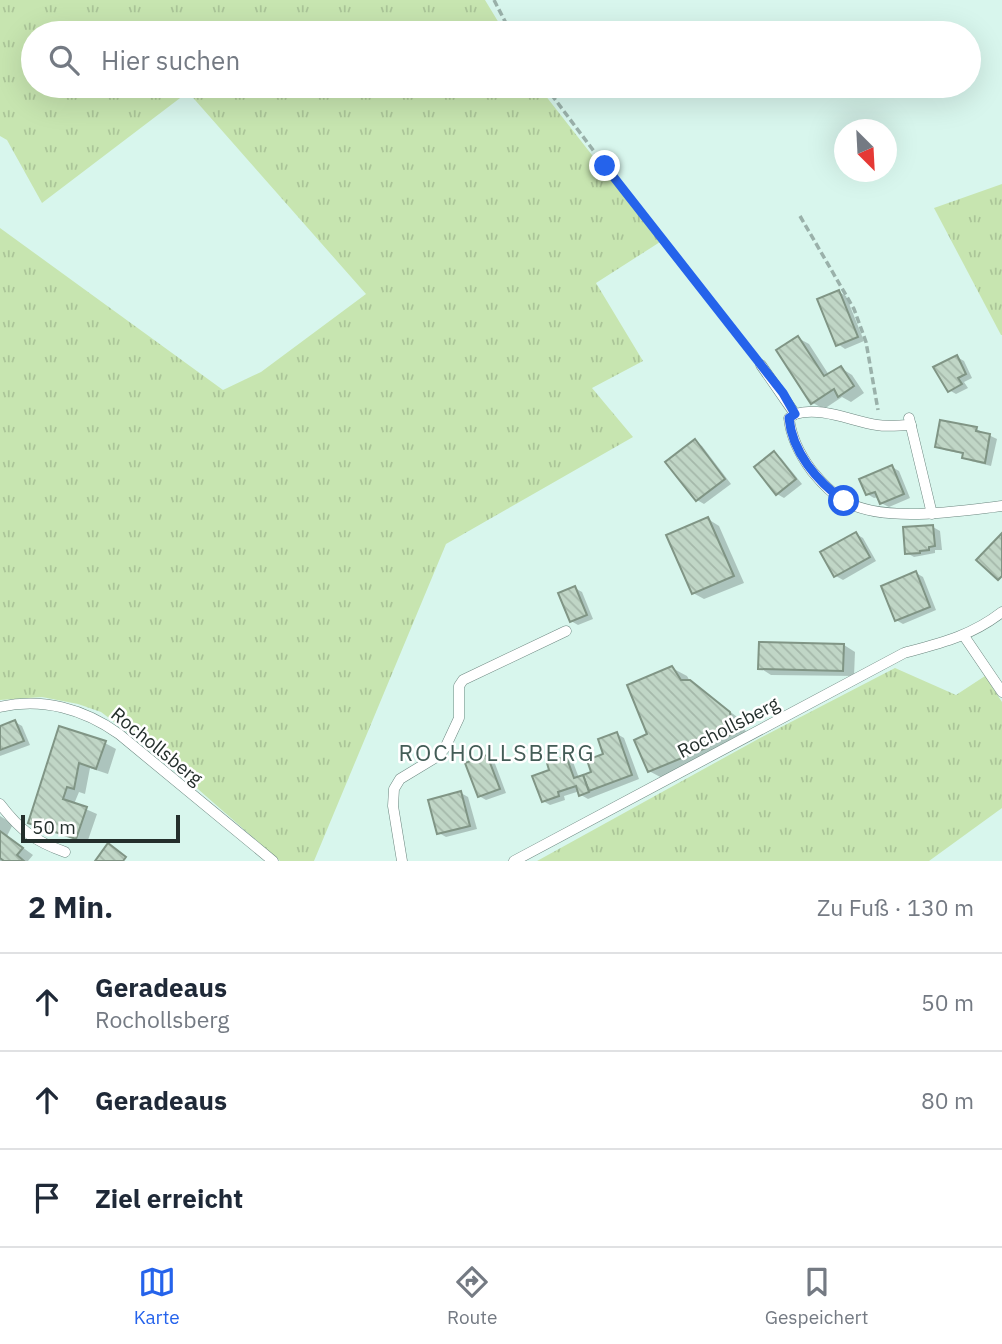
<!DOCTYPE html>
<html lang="de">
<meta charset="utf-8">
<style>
:root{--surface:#fff;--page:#f6f6f7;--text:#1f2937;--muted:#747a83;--line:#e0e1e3;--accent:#2563eb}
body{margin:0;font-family:"IBM Plex Sans",sans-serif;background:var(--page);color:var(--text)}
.compass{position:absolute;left:834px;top:119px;width:63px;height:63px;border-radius:50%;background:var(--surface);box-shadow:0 7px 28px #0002;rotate:156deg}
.scale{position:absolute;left:21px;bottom:18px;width:159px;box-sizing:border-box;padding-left:7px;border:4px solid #242f2c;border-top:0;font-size:19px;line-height:24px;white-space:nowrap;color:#242f2c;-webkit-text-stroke:5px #fff;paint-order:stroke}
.stop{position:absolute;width:21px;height:21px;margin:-16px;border:5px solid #2563eb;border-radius:50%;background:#fff}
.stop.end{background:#2563eb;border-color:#fff;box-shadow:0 2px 7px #0008}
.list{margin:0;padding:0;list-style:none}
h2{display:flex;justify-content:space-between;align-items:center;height:91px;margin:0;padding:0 28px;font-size:30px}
h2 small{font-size:23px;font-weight:400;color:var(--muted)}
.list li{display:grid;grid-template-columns:46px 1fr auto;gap:21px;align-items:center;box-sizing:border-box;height:98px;padding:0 28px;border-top:2px solid var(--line)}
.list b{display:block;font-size:26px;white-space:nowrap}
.list p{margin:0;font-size:23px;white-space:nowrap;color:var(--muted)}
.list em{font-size:23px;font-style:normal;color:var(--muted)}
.icon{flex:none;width:38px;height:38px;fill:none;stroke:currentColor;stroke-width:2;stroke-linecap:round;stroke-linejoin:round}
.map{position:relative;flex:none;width:1002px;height:861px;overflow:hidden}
.search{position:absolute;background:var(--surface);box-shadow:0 7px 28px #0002;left:21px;right:21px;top:21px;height:77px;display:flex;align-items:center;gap:18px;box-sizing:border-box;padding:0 24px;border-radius:38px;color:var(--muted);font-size:26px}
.sheet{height:385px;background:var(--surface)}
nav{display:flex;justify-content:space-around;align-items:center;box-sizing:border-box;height:98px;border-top:2px solid var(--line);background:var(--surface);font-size:19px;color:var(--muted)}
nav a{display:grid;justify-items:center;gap:4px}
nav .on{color:var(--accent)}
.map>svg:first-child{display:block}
</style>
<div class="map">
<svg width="1002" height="861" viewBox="0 0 1002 861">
<defs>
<pattern id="grass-tufts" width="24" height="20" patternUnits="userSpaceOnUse" patternTransform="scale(1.75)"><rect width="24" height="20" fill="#c7e5b0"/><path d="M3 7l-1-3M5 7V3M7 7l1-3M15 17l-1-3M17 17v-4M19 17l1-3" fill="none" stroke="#abc598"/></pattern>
<pattern id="building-back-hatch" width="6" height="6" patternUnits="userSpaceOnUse" patternTransform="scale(1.75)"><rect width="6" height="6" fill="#c0d6c6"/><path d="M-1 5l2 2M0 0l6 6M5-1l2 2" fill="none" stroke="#a5b8aa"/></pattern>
</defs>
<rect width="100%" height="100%" fill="#d8f6ed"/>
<g fill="url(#grass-tufts)">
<polygon points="0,0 485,0 505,33 33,33 33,86 538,86 660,242 596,283 643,361 592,388 633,437 446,544 314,861 280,861 166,761 101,712 78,704 42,697 0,700 0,228 223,390 261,372 366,294 188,92 42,203 7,140 0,136"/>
<polygon points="1002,184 1002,335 1001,335 934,208"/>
<polygon points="895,668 956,695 985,676 1002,702 1002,808 929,861 537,861 760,738"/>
</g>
<g fill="#0003">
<polygon points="839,292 846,296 864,341 845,349 838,344"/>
<polygon points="798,338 809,344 829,375 841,368 852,375 864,393 851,402 842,397 824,409 813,403"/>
<polygon points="957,357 964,361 972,378 964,382 968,388 956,394 949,390"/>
<polygon points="976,429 997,439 991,466 971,461 964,457 964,454 944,450 937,446"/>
<polygon points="695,441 702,446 731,484 704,504 697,500"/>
<polygon points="774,453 781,458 802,484 784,498 777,494"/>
<polygon points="892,467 899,471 910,498 889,507 881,503 879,497 874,498 867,494"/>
<polygon points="708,519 719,526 744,583 704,599 693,593"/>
<polygon points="933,527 940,531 942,550 935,550 935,553 914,557 907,553"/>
<polygon points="856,534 863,538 876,561 843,580 836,576"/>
<polygon points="916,573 923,577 936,610 903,624 896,620"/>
<polygon points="575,588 582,592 593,619 578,625 571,621"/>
<polygon points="844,645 855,652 854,676 771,675 760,668"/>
<polygon points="672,668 687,676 691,683 744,722 747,742 664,779 649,771 650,735"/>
<polygon points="15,722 22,726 30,745 0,756 0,728"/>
<polygon points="60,729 105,743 116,749 108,774 90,768 85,794 79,792 74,804 97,814 87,843 41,828 30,822"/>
<polygon points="617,734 624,738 639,779 588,799 581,795 580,791 564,796 565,800 550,805 543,801 551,771 566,758 573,762 579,778 593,773"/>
<polygon points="487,757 494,761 506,793 486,800 479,796"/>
<polygon points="461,793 468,797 477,829 446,837 439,833"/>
<polygon points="0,813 0,816 13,824 7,836 33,855 28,861 0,861"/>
</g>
<g fill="url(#building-back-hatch)" stroke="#809585" stroke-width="2">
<polygon points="839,290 858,337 836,346 817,299"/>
<polygon points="798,336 824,376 841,366 854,386 838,397 834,389 811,404 776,350"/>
<polygon points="957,355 966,374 958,378 962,384 948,392 933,367"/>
<polygon points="940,420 977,427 976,431 990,434 985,463 962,458 963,453 935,447"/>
<polygon points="695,439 725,479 696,501 665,462"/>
<polygon points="774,451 796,479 776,495 754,467"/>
<polygon points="892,465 904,494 880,504 875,492 866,495 859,479"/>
<polygon points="708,517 734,576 692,594 666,535"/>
<polygon points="933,525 935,546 929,547 929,550 920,551 920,553 905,554 903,527"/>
<polygon points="856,532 870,557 834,577 820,552"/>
<polygon points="1002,533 1002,576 998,580 976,560"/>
<polygon points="916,571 930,607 895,621 881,586"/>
<polygon points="575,586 587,615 570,622 558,593"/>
<polygon points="759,642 844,644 843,671 758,669"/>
<polygon points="672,666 681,680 690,680 730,712 733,734 704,744 706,748 648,772 634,740 647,734 627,685"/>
<polygon points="15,720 24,741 0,750 0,726"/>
<polygon points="59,726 106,741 96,769 79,763 74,789 67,787 63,799 87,807 76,839 28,823"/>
<polygon points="617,732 632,775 589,791 583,775 591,772 587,760 603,754 598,739"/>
<polygon points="487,755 500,789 478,797 465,763"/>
<polygon points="566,756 574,778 583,775 589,792 579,796 576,786 558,792 559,796 542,802 532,776 549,770 547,763"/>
<polygon points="461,791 470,826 437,834 428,800"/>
<polygon points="0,831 23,848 17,855 24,861 4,861 0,858"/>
<polygon points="108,843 126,857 123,861 95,861"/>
</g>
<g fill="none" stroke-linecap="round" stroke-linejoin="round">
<defs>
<g id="lane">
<polyline points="761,365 795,414"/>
<path d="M795 414 789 418C791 438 800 455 812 471 821 482 831 493 843 500 881 524 959 511 1002 506"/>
<path d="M795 414C821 406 851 421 877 425 888 427 900 425 911 425"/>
<polyline points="909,418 932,514"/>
<polyline points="964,636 1002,692"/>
<path d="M0 707C42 697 84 709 119 734L273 861"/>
<path d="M0 804C20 830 34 841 65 852"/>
<polyline points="402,861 393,806 394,789 400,779 438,756 445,748 459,718 459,686 463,680 566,631"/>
<path d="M514 861 904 653C941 643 971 636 1002 612"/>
</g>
</defs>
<use href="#lane" stroke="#6b867f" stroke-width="11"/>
<g stroke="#9ab1aa" stroke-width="3.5" stroke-dasharray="7 3.5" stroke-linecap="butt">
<polyline points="494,0 511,33"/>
<polyline points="545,86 605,166 752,353"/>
<polyline points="800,216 854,309 866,342 878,410"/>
</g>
<use href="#lane" stroke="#fff" stroke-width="10"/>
</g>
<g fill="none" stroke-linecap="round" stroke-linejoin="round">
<path stroke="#2563eb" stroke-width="9" d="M605 166 783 393 795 414 789 418C792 452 817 481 844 501"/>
</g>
<g text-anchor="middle" stroke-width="5" stroke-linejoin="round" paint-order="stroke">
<g font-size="19" fill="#242f2c" stroke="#fff">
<text transform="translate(728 727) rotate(-27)" y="7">Rochollsberg</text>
<text transform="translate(157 746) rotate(39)" y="7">Rochollsberg</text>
</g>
<g font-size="23" letter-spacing="2" fill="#435c56" stroke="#fff">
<text x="497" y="761">ROCHOLLSBERG</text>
</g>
</g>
</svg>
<svg class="compass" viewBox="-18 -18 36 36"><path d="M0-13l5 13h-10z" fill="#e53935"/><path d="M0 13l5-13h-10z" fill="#747a83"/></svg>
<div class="scale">50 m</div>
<div class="stop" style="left:844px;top:501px"></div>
<div class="stop end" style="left:605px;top:166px"></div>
<div class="search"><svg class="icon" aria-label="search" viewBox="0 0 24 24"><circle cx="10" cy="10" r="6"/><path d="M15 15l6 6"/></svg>Hier suchen</div>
</div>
<section class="sheet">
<h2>2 Min.<small>Zu Fuß · 130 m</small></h2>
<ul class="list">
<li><svg class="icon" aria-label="ahead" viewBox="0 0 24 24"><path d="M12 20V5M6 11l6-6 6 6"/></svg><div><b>Geradeaus</b><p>Rochollsberg</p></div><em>50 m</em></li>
<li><svg class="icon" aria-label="ahead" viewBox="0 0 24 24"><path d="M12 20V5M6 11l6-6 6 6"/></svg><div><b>Geradeaus</b></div><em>80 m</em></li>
<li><svg class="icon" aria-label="arrive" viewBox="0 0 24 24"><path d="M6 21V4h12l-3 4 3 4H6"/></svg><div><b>Ziel erreicht</b></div></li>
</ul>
</section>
<nav>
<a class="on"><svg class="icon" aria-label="map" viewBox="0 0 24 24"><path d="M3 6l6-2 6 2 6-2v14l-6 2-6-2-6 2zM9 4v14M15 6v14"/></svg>Karte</a>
<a><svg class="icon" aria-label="directions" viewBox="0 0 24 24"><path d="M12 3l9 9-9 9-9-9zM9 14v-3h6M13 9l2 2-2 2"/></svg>Route</a>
<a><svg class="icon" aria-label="saved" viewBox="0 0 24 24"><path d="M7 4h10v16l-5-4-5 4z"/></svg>Gespeichert</a>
</nav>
